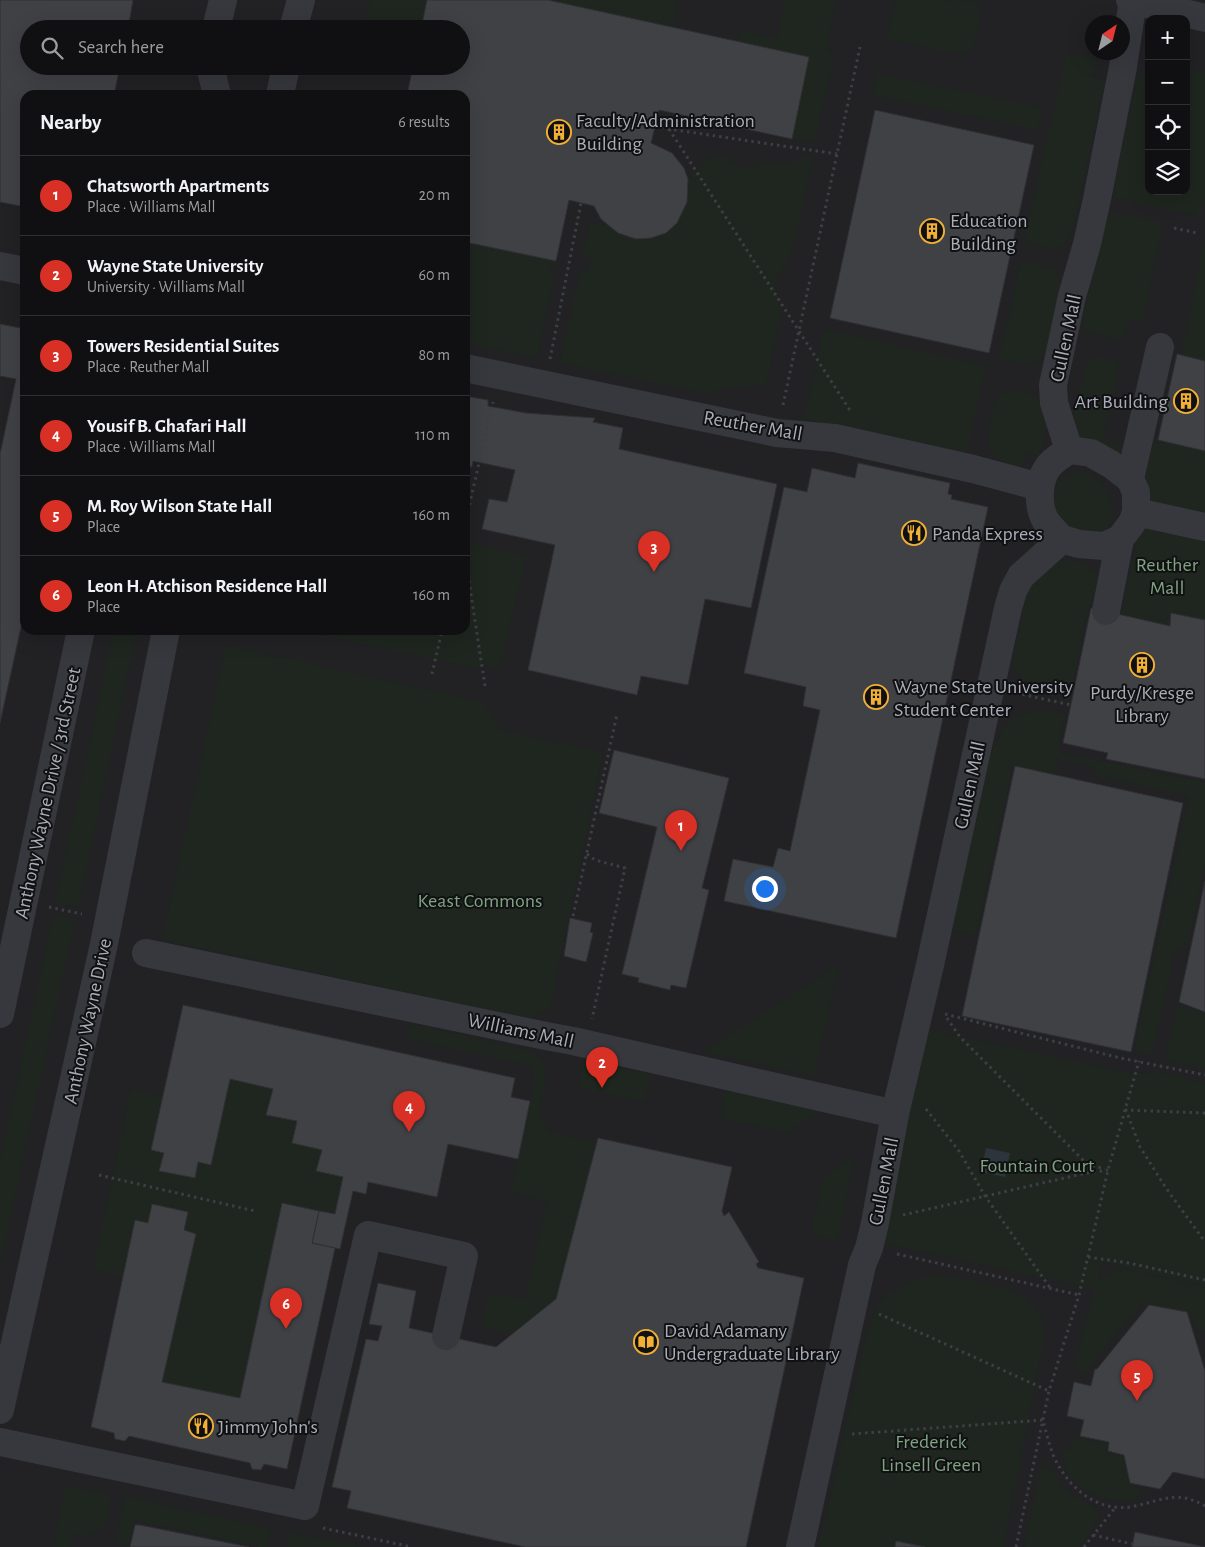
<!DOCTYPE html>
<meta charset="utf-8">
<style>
:root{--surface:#101012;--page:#1e1e20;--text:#f1f3f6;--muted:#9c9d9f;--line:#303032;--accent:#d93025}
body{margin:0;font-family:"Alegreya Sans",sans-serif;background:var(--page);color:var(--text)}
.controls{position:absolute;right:15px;top:15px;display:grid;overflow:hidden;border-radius:10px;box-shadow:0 5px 20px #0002}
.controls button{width:45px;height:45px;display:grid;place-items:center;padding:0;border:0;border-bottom:1px solid var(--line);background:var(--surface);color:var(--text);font:25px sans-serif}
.compass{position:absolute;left:1085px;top:15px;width:45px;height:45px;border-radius:50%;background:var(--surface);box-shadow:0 5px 20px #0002;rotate:35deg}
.you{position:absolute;left:764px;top:888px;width:18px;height:18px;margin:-12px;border:4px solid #fff;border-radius:50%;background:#1a73e8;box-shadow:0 0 0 8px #1a73e833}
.badge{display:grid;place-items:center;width:32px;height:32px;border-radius:50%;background:var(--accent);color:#fff;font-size:16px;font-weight:700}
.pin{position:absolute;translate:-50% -41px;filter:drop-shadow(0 1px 2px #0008)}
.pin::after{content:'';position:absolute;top:26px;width:18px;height:15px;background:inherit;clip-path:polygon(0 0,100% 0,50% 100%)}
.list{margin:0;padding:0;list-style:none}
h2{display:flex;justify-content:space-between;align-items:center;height:65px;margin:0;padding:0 20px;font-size:21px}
h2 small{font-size:16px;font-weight:400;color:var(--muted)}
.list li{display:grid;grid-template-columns:32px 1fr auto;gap:15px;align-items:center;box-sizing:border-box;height:80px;padding:0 20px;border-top:1px solid var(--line)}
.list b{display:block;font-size:19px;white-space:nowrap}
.list p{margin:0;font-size:16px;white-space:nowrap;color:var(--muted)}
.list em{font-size:16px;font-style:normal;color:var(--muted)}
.icon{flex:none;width:28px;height:28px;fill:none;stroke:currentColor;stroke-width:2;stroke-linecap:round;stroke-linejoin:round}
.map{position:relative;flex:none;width:1205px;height:1547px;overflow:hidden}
.search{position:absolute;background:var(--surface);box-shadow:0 5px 20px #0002;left:20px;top:20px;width:450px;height:55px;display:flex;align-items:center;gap:12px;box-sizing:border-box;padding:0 18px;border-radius:28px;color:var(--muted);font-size:19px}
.panel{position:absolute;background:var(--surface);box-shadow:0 5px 20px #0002;left:20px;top:90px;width:450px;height:545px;border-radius:15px}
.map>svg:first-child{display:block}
</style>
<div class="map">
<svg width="1205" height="1547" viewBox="0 0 1205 1547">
<rect width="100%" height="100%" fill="#161618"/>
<path fill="#222225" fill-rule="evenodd" d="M0 0H1205V1547H0ZM1149 19H1186V191H1149ZM1092 22H1122V52H1092ZM29 29H461V66H29ZM25 95H465V630H25Z"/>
<g fill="#1e261f">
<polygon points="370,0 427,0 421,29 363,29"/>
<polygon points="548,0 679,0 673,27"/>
<polygon points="785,0 836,0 826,48 834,59 814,143 787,138 737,46 740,31 777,38"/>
<polygon points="896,0 972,1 979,6 981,15 975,44 968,52 957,54 886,39"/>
<path d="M1069 55C1080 54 1088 56 1097 63L1091 76 1104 79V87L1072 233 1064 245 1056 250 1028 243 1025 235 1065 60 1066 56Z"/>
<polygon points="1186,67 1205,72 1205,200 1201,217 1118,198 1114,196 1113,190 1139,72 1149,74 1149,191 1186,191"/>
<polygon points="877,73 1043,108 1038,130 872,95"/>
<polygon points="716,155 724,156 732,163 742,167 753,167 766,161 787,165 801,158 813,158 796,237 787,261 775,283 781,315 766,385 737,387 705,393 560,363 580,270 588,271 591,257 583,255 590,223 608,225 618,233 636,239 666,233 677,223 687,202 688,179 709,158"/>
<polygon points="1110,213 1114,213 1153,220 1160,225 1162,231 1143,318 1139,321 1129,319 1124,341 1087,332 1084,329 1082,323 1105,219"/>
<polygon points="465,242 556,261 548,273 555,274 537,358 465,343"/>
<polygon points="1204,242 1205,242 1205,361 1181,355"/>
<polygon points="1023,262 1026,262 1053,269 1057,274 1061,286 1048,349 1039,360 1027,365 999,359 1020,265"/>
<polygon points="824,329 986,366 966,456 804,419"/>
<polygon points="1096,357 1120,362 1103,441 1128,447 1127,455 1097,448 1079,439 1073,418 1085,370 1091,360"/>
<path d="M1015 390C1053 393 1049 428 1039 455L1027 451 1022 466C1016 468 1012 467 1007 465 986 457 987 435 991 417 992 409 994 401 1000 396 1004 392 1010 391 1015 390Z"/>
<path d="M1158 440 1205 451V620L1171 613 1170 626 1121 614 1147 492C1143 476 1149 459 1153 444H1157Z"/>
<path d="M1077 471C1094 473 1108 487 1111 504 1112 508 1113 512 1112 516 1111 523 1106 528 1102 533L1077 534 1059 520 1052 501 1055 489 1062 478Z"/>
<polygon points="465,542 526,556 500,669 486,665 476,668 317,634 318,630 465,630"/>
<polygon points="1059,561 1075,561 1087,566 1096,573 1099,580 1095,606 1089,605 1071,693 1024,681 1012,664 1029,581 1046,566"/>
<polygon points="114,630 137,630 78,908 55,903"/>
<polygon points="226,645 484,702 500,730 603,752 550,1009 531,1019 162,940"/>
<polygon points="1036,710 1065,714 1058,752 1205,783 1205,863 1187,949 1176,947 1152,1056 1134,1051 1189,796 1094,775 1095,767 1057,759 1053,774 1013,765 976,935 950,930 987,760 1002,731 1016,717"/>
<polygon points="53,915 75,920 0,1266 0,1162"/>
<polygon points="839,965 814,1076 703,1052"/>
<polygon points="1178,1004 1205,1014 1205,1069 1165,1060"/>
<path d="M410 1024 529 1050C569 1077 521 1106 550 1132L597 1143 556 1299 512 1334 482 1328 488 1298 497 1294 525 1299 547 1202 510 1192 534 1089V1078L532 1071 529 1065 407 1039Z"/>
<path d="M926 1029 1115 1070 1135 1074 1155 1072 1205 1083V1286L1103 1262 1098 1280C1107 1274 1115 1271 1126 1269L1205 1288V1330L1196 1331 1189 1312 1142 1303 1085 1372 1078 1369 1076 1365V1358L1094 1289 882 1243Z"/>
<polygon points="584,1059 651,1075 644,1102 578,1087"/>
<polygon points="230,1079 273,1089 297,1121 292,1143 322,1150 316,1171 343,1177 335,1214 282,1203 240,1398 162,1382 195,1233 136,1220 123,1277 93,1269 131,1089 163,1096 151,1150 164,1153 159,1171 194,1178 198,1162 211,1164"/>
<polygon points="725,1090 821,1111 788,1133 720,1118"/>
<polygon points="855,1156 837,1240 810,1235 824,1177"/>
<path d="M941 1274C956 1277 970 1280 984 1283 1016 1290 1035 1297 1046 1330L1003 1547H819L868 1327 876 1310 875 1309C890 1288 916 1278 941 1274Z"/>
<path d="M1076 1437 1108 1444 1106 1452 1122 1457 1129 1482 1143 1493C1124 1510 1082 1494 1069 1475 1065 1469 1064 1460 1062 1453L1067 1450Z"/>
<path d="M1042 1464 1052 1469C1057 1481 1066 1492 1078 1499 1088 1506 1092 1501 1099 1515 1095 1527 1087 1537 1079 1547H1024Z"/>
<polygon points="66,1485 111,1495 106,1525 87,1537 73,1534 70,1547 53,1547"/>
<polygon points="125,1496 271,1529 267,1547 258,1547 135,1520 129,1546 114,1543"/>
<polygon points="289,1532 361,1547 286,1547"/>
</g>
<polygon fill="#2c353c" points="986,1148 1010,1153 1005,1177 981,1172"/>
<g fill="#404145" stroke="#303034">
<polygon points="0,0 133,0 128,29 29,29 29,66 120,66 114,95 25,95 25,207 0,202"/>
<polygon points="427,0 548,0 809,57 792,139 659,110 651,143 672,153 684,168 688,179 687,202 677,223 666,233 651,238 636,239 618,233 601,219 594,206 569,200 556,261 465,242 465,95 407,95 413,66 461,66 461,29 421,29"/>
<polygon points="875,110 1034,145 989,353 830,318"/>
<polygon points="0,324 25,329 25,609 0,723 0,454 16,379 0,376"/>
<polygon points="1177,354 1205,361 1205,451 1158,440"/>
<polygon points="465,396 488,400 488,406 526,413 595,418 593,422 623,428 619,449 777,484 751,608 705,599 688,685 641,676 637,695 528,670 555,545 482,529 489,499 507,502 515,470 473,461 472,467 465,466"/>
<polygon points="858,463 950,483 948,494 952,495 951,499 988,507 896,938 724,901 733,859 773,867 778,848 790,851 820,710 803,706 806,687 744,673 784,487 807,492 812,468 855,478"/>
<polygon points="1091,608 1170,626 1171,613 1205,620 1205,779 1106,759 1108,753 1063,743"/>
<polygon points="614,750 729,778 702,888 709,890 686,988 671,985 670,990 638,982 639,978 622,974 657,827 599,813"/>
<polygon points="1015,766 1183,803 1131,1052 962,1016"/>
<polygon points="1205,881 1205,1012 1179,1002"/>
<polygon points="570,918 592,923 590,932 593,933 586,962 564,956"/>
<polygon points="183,1005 515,1078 511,1097 530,1101 518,1159 448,1144 437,1197 368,1182 366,1194 353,1191 340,1249 312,1243 319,1211 335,1214 343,1177 316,1171 322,1150 292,1143 297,1121 266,1115 273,1089 230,1079 211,1165 198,1162 195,1178 159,1171 164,1153 151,1150"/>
<polygon points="598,1138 732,1167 722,1211 724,1216 729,1212 759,1262 756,1264 758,1268 804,1278 746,1547 525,1547 347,1508 351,1491 332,1487 366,1339 378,1341 382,1326 369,1324 378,1283 416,1291 409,1328 496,1347 556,1299"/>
<polygon points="282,1203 319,1211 312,1243 335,1248 287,1469 264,1464 261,1470 252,1469 250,1463 129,1436 125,1441 115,1439 114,1433 91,1427 135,1220 148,1223 152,1204 188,1212 184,1230 196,1234 162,1382 240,1398"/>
<polygon points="1149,1305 1187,1312 1205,1371 1205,1479 1173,1472 1160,1489 1130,1483 1124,1455 1108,1451 1109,1442 1080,1436 1084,1420 1067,1416 1074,1382 1091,1386 1095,1369 1097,1369"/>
<polygon points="135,1525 140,1525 249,1547 130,1547"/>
<polygon points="1135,1532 1205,1547 1132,1547"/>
<polygon points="896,1541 925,1547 895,1547"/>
</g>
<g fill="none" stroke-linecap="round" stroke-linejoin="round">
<g stroke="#3d3f44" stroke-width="3" stroke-dasharray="2.5 4" stroke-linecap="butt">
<polyline points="655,126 669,129 837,154"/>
<polyline points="669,129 851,412"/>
<polyline points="1174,228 1197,233"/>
<polyline points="550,359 581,203"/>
<polyline points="783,405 860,47"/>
<polyline points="465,524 493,402"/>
<polyline points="465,555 485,686"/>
<polyline points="432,674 442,630"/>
<polyline points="1016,693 1071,705"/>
<polyline points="587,854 595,860 625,868 592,1019"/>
<polyline points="49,907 82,914"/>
<polyline points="573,916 617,714"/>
<polyline points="945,1014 1120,1058 1205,1075"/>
<polyline points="947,1018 960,1037 1087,1164 1105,1169"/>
<polyline points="926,1109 959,1151 985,1196 1051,1289"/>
<polyline points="1205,1113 1126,1110 1140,1147 1166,1188 1205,1242"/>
<polyline points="99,1175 255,1211"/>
<polyline points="903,1215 1082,1174 1108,1170"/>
<polyline points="897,1254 1079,1295"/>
<polyline points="1088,1257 1129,1263 1205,1280"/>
<polyline points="879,1314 1049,1391"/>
<path d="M852 1434 1043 1420C1046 1432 1049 1445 1054 1457 1069 1489 1099 1514 1135 1506 1163 1500 1178 1490 1205 1506"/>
<polyline points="323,1528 412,1547"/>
<polyline points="1093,1535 1132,1544"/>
<polyline points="1016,1547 1049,1391 1079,1295 1108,1170 1139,1061"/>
<polyline points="1084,1547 1115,1508"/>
</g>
<g stroke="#37383d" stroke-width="28">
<polyline points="1130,0 1205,18"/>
<polyline points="216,29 223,0"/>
<polyline points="293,29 301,0"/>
<polyline points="210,66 217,95"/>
<polyline points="280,95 286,66"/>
<polyline points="0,266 25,271"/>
<polyline points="465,368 777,433 835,438 973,469 1040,487"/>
<polyline points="1069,450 1091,453 1112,465 1130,479"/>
<polyline points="1136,512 1205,527"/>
<polyline points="1062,539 1079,544 1104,546 1120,539"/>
<polyline points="1106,611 1120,539 1132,523 1136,512 1136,492 1130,479 1160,347"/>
<polyline points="146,953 546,1036 573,1041 895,1114"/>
<polyline points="0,1014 81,630"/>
<polyline points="0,1410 104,944 166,630"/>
<polyline points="0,1442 305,1506 368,1235 464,1256 446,1336"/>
<path d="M800 1547 862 1265 869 1248 875 1223 895 1114 930 965 1008 608 1013 591 1021 576 1062 539C1057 534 1052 529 1048 524 1037 510 1037 482 1048 467 1053 460 1062 455 1069 450L1054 403 1053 385 1072 296 1087 244 1097 199 1123 67 1133 0"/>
</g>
</g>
<defs>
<symbol id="building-ring" viewBox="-11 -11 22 22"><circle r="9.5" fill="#111113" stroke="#f2b134" stroke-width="1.5"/><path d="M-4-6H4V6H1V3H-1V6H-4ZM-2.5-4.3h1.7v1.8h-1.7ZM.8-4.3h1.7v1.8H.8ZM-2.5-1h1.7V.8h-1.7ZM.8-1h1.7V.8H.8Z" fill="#f2b134"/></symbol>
<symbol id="restaurant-ring" viewBox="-11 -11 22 22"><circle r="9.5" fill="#111113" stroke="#f2b134" stroke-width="1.5"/><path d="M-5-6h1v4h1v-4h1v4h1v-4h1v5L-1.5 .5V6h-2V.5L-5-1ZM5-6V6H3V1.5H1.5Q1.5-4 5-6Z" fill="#f2b134"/></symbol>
<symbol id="library-ring" viewBox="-11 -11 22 22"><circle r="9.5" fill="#111113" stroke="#f2b134" stroke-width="1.5"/><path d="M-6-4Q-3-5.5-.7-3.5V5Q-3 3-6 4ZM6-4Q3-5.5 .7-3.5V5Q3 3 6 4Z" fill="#f2b134"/></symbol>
</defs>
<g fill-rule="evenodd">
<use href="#building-ring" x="545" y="118" width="28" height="28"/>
<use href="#building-ring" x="918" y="217" width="28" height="28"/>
<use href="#building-ring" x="1172" y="387" width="28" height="28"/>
<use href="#restaurant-ring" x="900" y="519" width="28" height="28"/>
<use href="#building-ring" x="1128" y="651" width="28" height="28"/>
<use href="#building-ring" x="862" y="683" width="28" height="28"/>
<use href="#library-ring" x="632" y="1328" width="28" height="28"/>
<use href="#restaurant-ring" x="187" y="1412" width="28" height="28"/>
</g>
<g text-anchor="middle" stroke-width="4" stroke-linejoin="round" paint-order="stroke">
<g font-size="20" fill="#a8adb8" stroke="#111113" text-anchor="start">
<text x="576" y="127">Faculty/Administration<tspan x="576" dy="23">Building</tspan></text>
<text x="950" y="227">Education<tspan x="950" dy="23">Building</tspan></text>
<text x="1168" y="408" text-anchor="end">Art Building</text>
<text x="932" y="540">Panda Express</text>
<text x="894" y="693">Wayne State University<tspan x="894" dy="23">Student Center</tspan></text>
<text x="1142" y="699" text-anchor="middle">Purdy/Kresge<tspan x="1142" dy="23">Library</tspan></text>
<text x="664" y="1337">David Adamany<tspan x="664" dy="23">Undergraduate Library</tspan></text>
<text x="218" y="1433">Jimmy John's</text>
</g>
<g font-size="20" fill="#a8adb8" stroke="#111113">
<text transform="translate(1065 338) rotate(-78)" y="7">Gullen Mall</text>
<text transform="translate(753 425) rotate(10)" y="7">Reuther Mall</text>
<text transform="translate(969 785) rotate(-78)" y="7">Gullen Mall</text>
<text transform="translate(47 793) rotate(-78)" y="7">Anthony Wayne Drive / 3rd Street</text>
<text transform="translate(87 1021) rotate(-78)" y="7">Anthony Wayne Drive</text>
<text transform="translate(521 1030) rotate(12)" y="7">Williams Mall</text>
<text transform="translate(883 1181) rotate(-79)" y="7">Gullen Mall</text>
</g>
<g font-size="20" fill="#7fa381" stroke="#111113">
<text x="1167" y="571">Reuther<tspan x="1167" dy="23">Mall</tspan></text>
<text x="480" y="907">Keast Commons</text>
<text x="1037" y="1172">Fountain Court</text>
<text x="931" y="1448">Frederick<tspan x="931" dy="23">Linsell Green</tspan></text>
</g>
</g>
</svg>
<div class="controls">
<button>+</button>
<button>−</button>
<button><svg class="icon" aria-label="locate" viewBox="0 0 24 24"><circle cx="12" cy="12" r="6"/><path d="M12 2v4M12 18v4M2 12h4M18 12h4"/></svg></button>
<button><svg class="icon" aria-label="layers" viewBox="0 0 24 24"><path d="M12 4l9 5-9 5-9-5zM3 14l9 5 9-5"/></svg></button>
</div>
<svg class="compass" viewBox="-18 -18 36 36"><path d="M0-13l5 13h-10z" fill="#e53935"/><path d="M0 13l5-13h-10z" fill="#9c9d9f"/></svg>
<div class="you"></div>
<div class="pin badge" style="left:681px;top:851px">1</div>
<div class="pin badge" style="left:602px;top:1088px">2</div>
<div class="pin badge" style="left:654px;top:572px">3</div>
<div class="pin badge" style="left:409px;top:1132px">4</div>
<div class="pin badge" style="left:1137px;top:1401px">5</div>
<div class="pin badge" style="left:286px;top:1329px">6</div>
<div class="search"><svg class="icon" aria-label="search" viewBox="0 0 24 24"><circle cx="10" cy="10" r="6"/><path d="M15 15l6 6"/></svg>Search here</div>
<section class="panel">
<h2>Nearby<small>6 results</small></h2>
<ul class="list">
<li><span class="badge">1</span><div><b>Chatsworth Apartments</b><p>Place · Williams Mall</p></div><em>20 m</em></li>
<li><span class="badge">2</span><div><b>Wayne State University</b><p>University · Williams Mall</p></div><em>60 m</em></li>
<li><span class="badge">3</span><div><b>Towers Residential Suites</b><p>Place · Reuther Mall</p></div><em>80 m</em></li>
<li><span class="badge">4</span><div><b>Yousif B. Ghafari Hall</b><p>Place · Williams Mall</p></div><em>110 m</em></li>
<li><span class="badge">5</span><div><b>M. Roy Wilson State Hall</b><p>Place</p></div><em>160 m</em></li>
<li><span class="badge">6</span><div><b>Leon H. Atchison Residence Hall</b><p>Place</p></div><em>160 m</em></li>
</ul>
</section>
</div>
